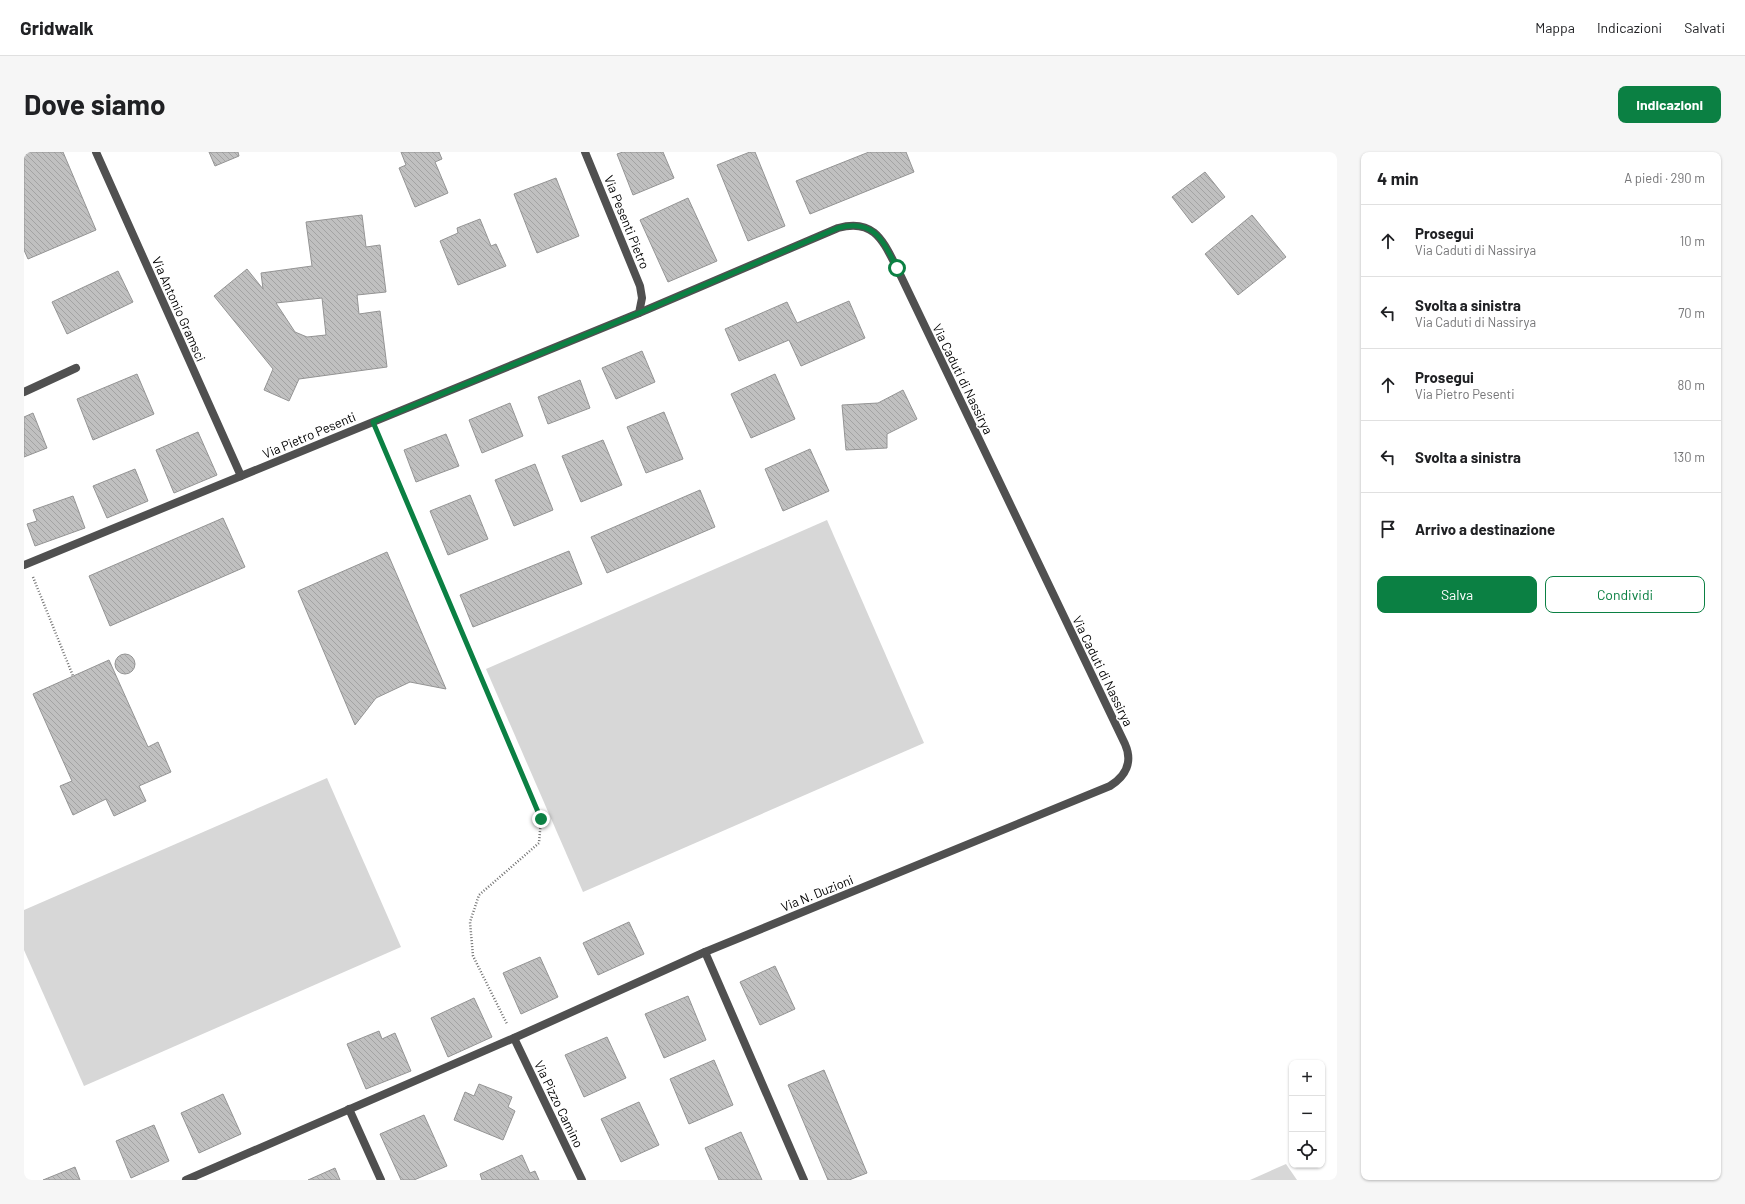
<!DOCTYPE html>
<html lang="it">
<meta charset="utf-8">
<style>
:root{--surface:#fff;--page:#f6f6f6;--text:#202124;--muted:#757577;--line:#e0e0e0;--accent:#0b8043}
body{margin:0;font-family:Barlow,sans-serif;background:var(--page);color:var(--text)}
.controls{position:absolute;right:12px;bottom:12px;display:grid;overflow:hidden;border-radius:8px;box-shadow:0 1px 3px #0004}
.controls button{width:36px;height:36px;display:grid;place-items:center;padding:0;border:0;border-bottom:1px solid var(--line);background:var(--surface);color:var(--text);font:20px sans-serif}
.stop{position:absolute;width:12px;height:12px;margin:-9px;border:3px solid #0b8043;border-radius:50%;background:#fff}
.stop.end{background:#0b8043;border-color:#fff;box-shadow:0 1px 4px #0008}
.list{margin:0;padding:0;list-style:none}
h2{display:flex;justify-content:space-between;align-items:center;height:52px;margin:0;padding:0 16px;font-size:17px}
h2 small{font-size:13px;font-weight:400;color:var(--muted)}
.list li{display:grid;grid-template-columns:26px 1fr auto;gap:12px;align-items:center;box-sizing:border-box;height:72px;padding:0 16px;border-top:1px solid var(--line)}
.list b{display:block;font-size:15px;white-space:nowrap}
.list p{margin:0;font-size:13px;white-space:nowrap;color:var(--muted)}
.list em{font-size:13px;font-style:normal;color:var(--muted)}
.actions{display:flex;gap:8px;padding:12px 16px}
.actions a{flex:1;padding:9px 0;border:1px solid var(--accent);border-radius:8px;text-align:center;font-size:14px;color:var(--accent)}
.actions .main{background:var(--accent);color:#fff}
.icon{flex:none;width:22px;height:22px;fill:none;stroke:currentColor;stroke-width:2;stroke-linecap:round;stroke-linejoin:round}
.map{position:relative;flex:none;width:1313px;height:1028px;overflow:hidden;border-radius:8px}
header{display:flex;align-items:center;gap:24px;box-sizing:border-box;height:56px;padding:0 20px;background:var(--surface);border-bottom:1px solid var(--line)}
header strong{font-size:19px}
nav{display:flex;gap:22px;margin-inline-start:auto;font-size:14px}
.intro{display:flex;align-items:center;justify-content:space-between;box-sizing:border-box;height:96px;padding:0 24px}
h1{margin:0;font-size:28px}
.button{padding:10px 18px;border-radius:8px;background:var(--accent);color:#fff;font-size:14px;font-weight:700}
main{display:flex;gap:24px;padding:0 24px}
aside{flex:1;background:var(--surface);border-radius:8px;box-shadow:0 1px 3px #0004}
.map>svg:first-child{display:block}
</style>
<header>
<strong>Gridwalk</strong>
<nav><a>Mappa</a><a>Indicazioni</a><a>Salvati</a></nav>
</header>
<div class="intro"><h1>Dove siamo</h1><a class="button">Indicazioni</a></div>
<main>
<div class="map">
<svg width="1313" height="1028" viewBox="0 0 1313 1028">
<defs>
<pattern id="building-back-hatch" width="6" height="6" patternUnits="userSpaceOnUse"><rect width="6" height="6" fill="#c0c0c0"/><path d="M-1 5l2 2M0 0l6 6M5-1l2 2" fill="none" stroke="#a3a3a3"/></pattern>
</defs>
<rect width="100%" height="100%" fill="#fff"/>
<g fill="#d7d7d7">
<polygon points="803,368 900,591 559,740 462,517"/>
<polygon points="303,626 377,795 60,934 0,798 0,758"/>
<polygon points="1262,1012 1273,1028 1226,1028"/>
</g>
<g fill="url(#building-back-hatch)" stroke="#949494" fill-rule="evenodd">
<polygon points="0,0 39,0 72,78 4,107 0,98"/>
<polygon points="185,0 214,0 215,4 191,14"/>
<polygon points="377,0 415,0 418,7 411,10 424,41 391,55 375,16 382,13"/>
<polygon points="599,0 639,0 650,26 609,43 593,2"/>
<polygon points="726,0 731,0 761,74 724,89 693,13"/>
<polygon points="845,0 882,0 890,20 786,62 772,29"/>
<polygon points="1181,20 1201,45 1168,71 1148,45"/>
<polygon points="532,26 555,84 513,101 490,42"/>
<polygon points="664,46 693,109 644,130 616,68"/>
<path d="M338 63 342 95 356 93 362 140 333 143 335 162 356 159 363 215 275 227 265 249 240 238 249 217 190 144 223 117 239 137 237 121 288 114 282 70ZM298 146 302 183 283 185 271 180 252 151Z"/>
<polygon points="1228,63 1262,105 1214,143 1181,102"/>
<polygon points="456,67 467,94 472,92 482,114 434,133 416,89 434,81 433,76"/>
<polygon points="94,119 109,150 43,182 28,150"/>
<polygon points="825,149 841,186 777,214 765,188 715,209 701,177 763,150 773,171"/>
<polygon points="618,199 631,230 592,247 578,216"/>
<polygon points="113,222 130,262 69,288 53,247"/>
<polygon points="751,222 771,267 727,286 707,242"/>
<polygon points="556,228 566,256 524,272 514,245"/>
<polygon points="879,238 893,267 863,282 863,296 822,298 818,253 854,251"/>
<polygon points="486,251 499,284 458,301 445,268"/>
<polygon points="640,260 659,307 622,321 603,275"/>
<polygon points="9,261 23,296 0,305 0,265"/>
<polygon points="174,280 193,323 150,341 132,298"/>
<polygon points="422,282 435,314 392,330 380,298"/>
<polygon points="579,288 598,333 557,350 538,304"/>
<polygon points="786,297 805,339 759,359 741,317"/>
<polygon points="511,312 529,358 490,374 471,328"/>
<polygon points="111,317 124,349 83,366 69,334"/>
<polygon points="676,338 691,375 583,421 567,385"/>
<polygon points="446,343 464,387 424,403 406,359"/>
<polygon points="49,344 61,376 11,394 3,372 13,369 9,358"/>
<polygon points="199,366 221,415 86,474 65,424"/>
<polygon points="545,399 558,432 449,475 436,443"/>
<polygon points="363,400 422,537 386,530 352,546 331,573 274,439"/>
<circle cx="101" cy="512" r="10"/>
<polygon points="85,508 124,595 134,590 147,620 115,634 122,649 90,664 82,647 49,663 36,634 48,629 9,542"/>
<polygon points="605,770 620,802 574,823 559,791"/>
<polygon points="516,805 534,845 497,862 479,821"/>
<polygon points="751,814 771,857 736,873 716,830"/>
<polygon points="664,844 682,888 640,906 621,862"/>
<polygon points="450,846 468,885 424,905 407,866"/>
<polygon points="355,879 358,887 371,881 387,919 342,937 323,892"/>
<polygon points="583,885 602,926 560,945 541,903"/>
<polygon points="690,908 709,953 665,972 646,927"/>
<polygon points="800,918 843,1021 825,1028 804,1028 764,933"/>
<polygon points="455,932 488,945 484,955 491,959 479,988 430,968 441,940 450,944"/>
<polygon points="199,942 217,982 175,1001 157,961"/>
<polygon points="615,950 635,993 597,1010 577,967"/>
<polygon points="400,963 423,1014 390,1028 377,1028 356,982"/>
<polygon points="130,973 145,1009 107,1026 92,989"/>
<polygon points="717,980 738,1028 695,1028 681,996"/>
<polygon points="498,1003 506,1021 511,1019 515,1028 458,1028 456,1022"/>
<polygon points="51,1015 56,1028 19,1028"/>
<polygon points="311,1016 316,1028 284,1028"/>
</g>
<g fill="none" stroke-linecap="round" stroke-linejoin="round">
<g stroke="#727272" stroke-width="2.5" stroke-dasharray="1 2" stroke-linecap="butt">
<polyline points="355,283 517,667 515,691 455,743 446,770 449,804 483,872"/>
<polyline points="9,425 49,524"/>
</g>
<g stroke="#505050" stroke-width="8">
<polyline points="72,0 217,324"/>
<polyline points="0,240 52,216"/>
<polyline points="0,413 615,161 618,146 616,134 561,0"/>
<polyline points="681,800 780,1028"/>
<polyline points="490,886 558,1028"/>
<polyline points="325,957 357,1028"/>
<path d="M162 1028 490 886 681 800 1086 634C1102 624 1109 610 1101 592L873 116C859 89 850 66 814 76L615 161"/>
</g>
</g>
<g fill="none" stroke-linecap="round" stroke-linejoin="round">
<path stroke="#0b8043" stroke-width="5" d="M517 667 349 270 615 161 814 76C850 66 859 89 873 116"/>
</g>
<g text-anchor="middle" stroke-width="3" stroke-linejoin="round" paint-order="stroke">
<g font-size="13" fill="#000" stroke="#fff">
<text transform="translate(603 70) rotate(68)" y="5">Via Pesenti Pietro</text>
<text transform="translate(155 157) rotate(66)" y="5">Via Antonio Gramsci</text>
<text transform="translate(939 227) rotate(64)" y="5">Via Caduti di Nassirya</text>
<text transform="translate(285 283) rotate(-23)" y="5">Via Pietro Pesenti</text>
<text transform="translate(1079 519) rotate(64)" y="5">Via Caduti di Nassirya</text>
<text transform="translate(793 741) rotate(-22)" y="5">Via N. Duzioni</text>
<text transform="translate(535 952) rotate(64)" y="5">Via Pizzo Camino</text>
</g>
</g>
</svg>
<div class="controls">
<button>+</button>
<button>−</button>
<button><svg class="icon" aria-label="locate" viewBox="0 0 24 24"><circle cx="12" cy="12" r="6"/><path d="M12 2v4M12 18v4M2 12h4M18 12h4"/></svg></button>
</div>
<div class="stop" style="left:873px;top:116px"></div>
<div class="stop end" style="left:517px;top:667px"></div>
</div>
<aside>
<h2>4 min<small>A piedi · 290 m</small></h2>
<ul class="list">
<li><svg class="icon" aria-label="ahead" viewBox="0 0 24 24"><path d="M12 20V5M6 11l6-6 6 6"/></svg><div><b>Prosegui</b><p>Via Caduti di Nassirya</p></div><em>10 m</em></li>
<li><svg class="icon" aria-label="left" viewBox="0 0 24 24"><path d="M17 20v-9H6M10 6l-5 5 5 5"/></svg><div><b>Svolta a sinistra</b><p>Via Caduti di Nassirya</p></div><em>70 m</em></li>
<li><svg class="icon" aria-label="ahead" viewBox="0 0 24 24"><path d="M12 20V5M6 11l6-6 6 6"/></svg><div><b>Prosegui</b><p>Via Pietro Pesenti</p></div><em>80 m</em></li>
<li><svg class="icon" aria-label="left" viewBox="0 0 24 24"><path d="M17 20v-9H6M10 6l-5 5 5 5"/></svg><div><b>Svolta a sinistra</b></div><em>130 m</em></li>
<li><svg class="icon" aria-label="arrive" viewBox="0 0 24 24"><path d="M6 21V4h12l-3 4 3 4H6"/></svg><div><b>Arrivo a destinazione</b></div></li>
</ul>
<div class="actions"><a class="main">Salva</a><a>Condividi</a></div>
</aside>
</main>
